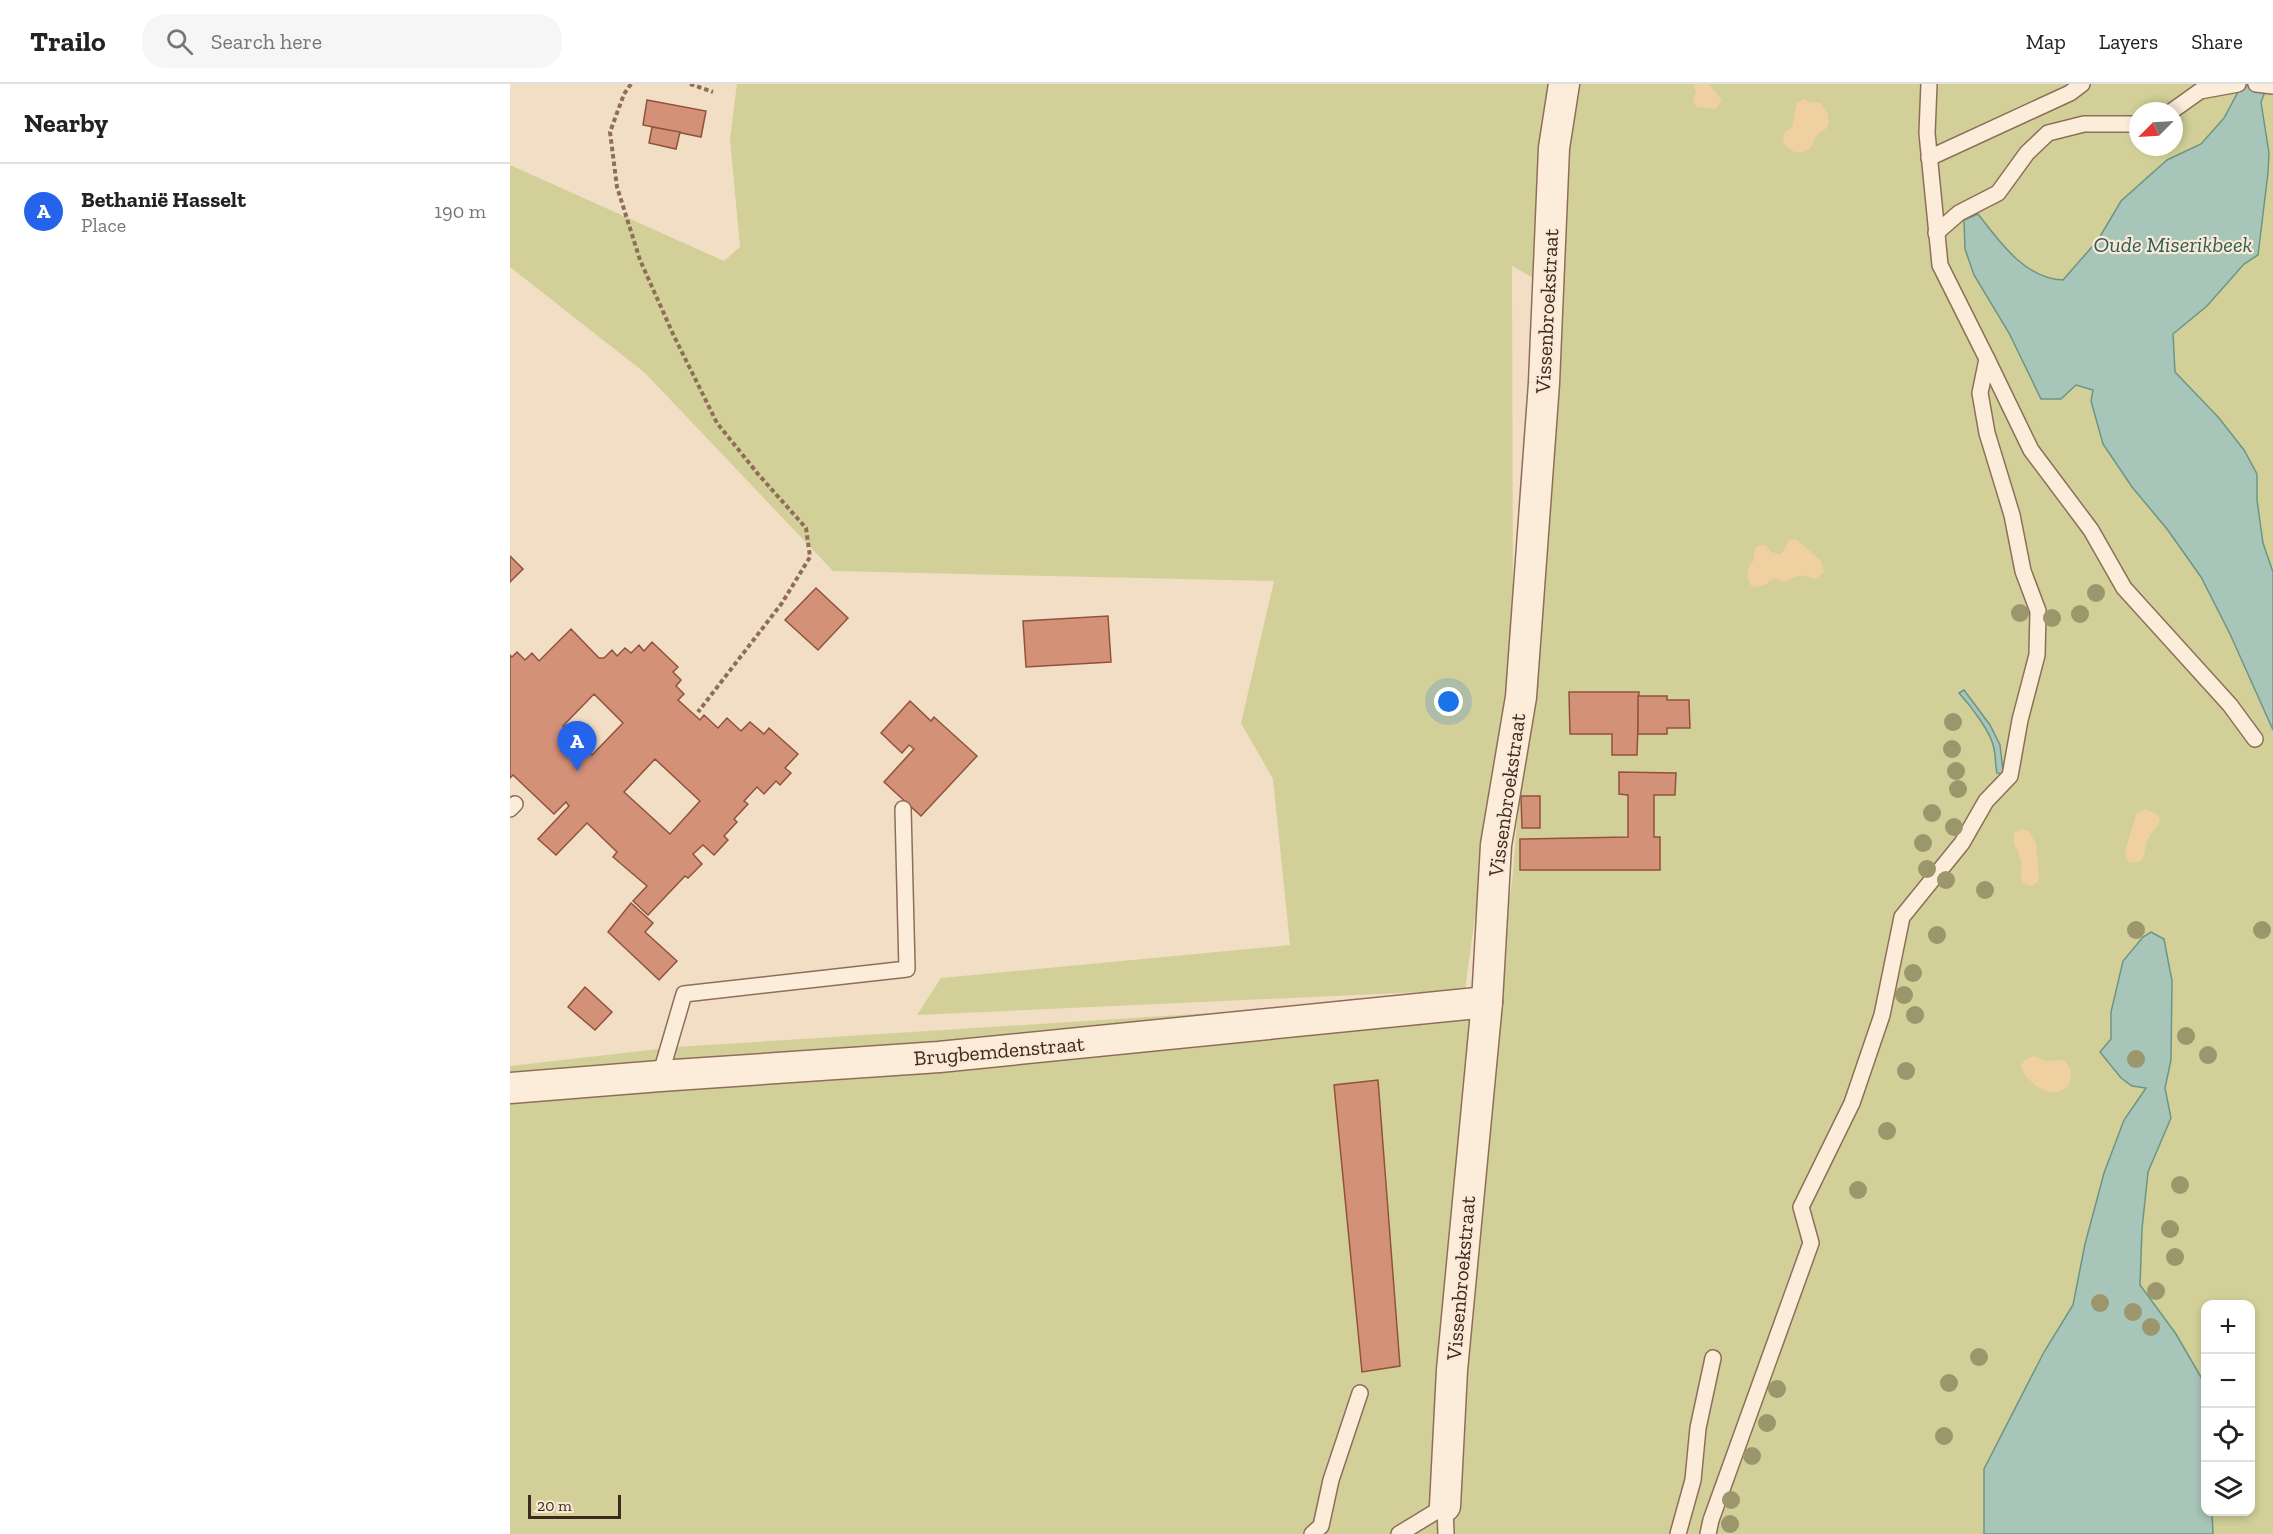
<!DOCTYPE html>
<meta charset="utf-8">
<style>
:root{--surface:#fff;--page:#f6f6f6;--text:#222;--muted:#767676;--line:#e0e0e0;--accent:#2563eb}
body{margin:0;font-family:"Zilla Slab",serif;background:var(--page);color:var(--text)}
.controls{position:absolute;right:18px;bottom:18px;display:grid;overflow:hidden;border-radius:12px;box-shadow:0 3px 9px #0003}
.controls button{width:54px;height:54px;display:grid;place-items:center;padding:0;border:0;border-bottom:2px solid var(--line);background:var(--surface);color:var(--text);font:30px sans-serif}
.compass{position:absolute;left:1619px;top:18px;width:54px;height:54px;border-radius:50%;background:var(--surface);box-shadow:0 3px 9px #0003;rotate:246deg}
.scale{position:absolute;left:18px;bottom:15px;width:93px;box-sizing:border-box;padding-left:6px;border:3px solid #3e291e;border-top:0;font-size:16px;line-height:21px;white-space:nowrap;color:#3e291e;-webkit-text-stroke:4px #f9e9d6;paint-order:stroke}
.you{position:absolute;left:939px;top:618px;width:21px;height:21px;margin:-15px;border:4px solid #fff;border-radius:50%;background:#1a73e8;box-shadow:0 0 0 9px #1a73e833}
.badge{display:grid;place-items:center;width:39px;height:39px;border-radius:50%;background:var(--accent);color:#fff;font-size:20px;font-weight:700}
.pin{position:absolute;translate:-50% -50px;filter:drop-shadow(0 2px 3px #0008)}
.pin::after{content:'';position:absolute;top:32px;width:21px;height:18px;background:inherit;clip-path:polygon(0 0,100% 0,50% 100%)}
.list{margin:0;padding:0;list-style:none}
h2{display:flex;justify-content:space-between;align-items:center;height:78px;margin:0;padding:0 24px;font-size:26px}
h2 small{font-size:20px;font-weight:400;color:var(--muted)}
.list li{display:grid;grid-template-columns:39px 1fr auto;gap:18px;align-items:center;box-sizing:border-box;height:96px;padding:0 24px;border-top:2px solid var(--line)}
.list b{display:block;font-size:22px;white-space:nowrap}
.list p{margin:0;font-size:20px;white-space:nowrap;color:var(--muted)}
.list em{font-size:20px;font-style:normal;color:var(--muted)}
.icon{flex:none;width:33px;height:33px;fill:none;stroke:currentColor;stroke-width:2;stroke-linecap:round;stroke-linejoin:round}
.map{position:relative;flex:none;width:1763px;height:1450px;overflow:hidden}
header{display:flex;align-items:center;gap:36px;box-sizing:border-box;height:84px;padding:0 30px;background:var(--surface);border-bottom:2px solid var(--line)}
header strong{font-size:28px}
nav{display:flex;gap:33px;margin-inline-start:auto;font-size:21px}
.search{width:420px;height:54px;background:var(--page);display:flex;align-items:center;gap:15px;box-sizing:border-box;padding:0 21px;border-radius:24px;color:var(--muted);font-size:22px}
main{display:flex}
aside{flex:1;background:var(--surface)}
.map>svg:first-child{display:block}
</style>
<header>
<strong>Trailo</strong>
<div class="search"><svg class="icon" aria-label="search" viewBox="0 0 24 24"><circle cx="10" cy="10" r="6"/><path d="M15 15l6 6"/></svg>Search here</div>
<nav><a>Map</a><a>Layers</a><a>Share</a></nav>
</header>
<main>
<aside>
<h2>Nearby<small></small></h2>
<ul class="list">
<li><span class="badge">A</span><div><b>Bethanië Hasselt</b><p>Place</p></div><em>190 m</em></li>
</ul>
</aside>
<div class="map">
<svg width="1763" height="1450" viewBox="0 0 1763 1450">
<rect width="100%" height="100%" fill="#f2dec5"/>
<path fill="#d2d098" fill-rule="evenodd" d="M227 0H1763V1450H0V982L166 963 969 912 985 899 1002 799 1050 209 1002 182 1003 553 955 906 407 931 431 894 780 861 763 695 731 639 764 497 323 487 135 289 0 183V81L214 177 230 163 220 55ZM1628 27H1664V63H1628ZM1696 1220H1740V1428H1696Z"/>
<g fill="#f0cfa0">
<polygon points="1183,0 1199,0 1212,17 1205,25 1186,23 1183,17 1186,8"/>
<path d="M1295 15 1301 19H1311L1317 27 1319 40C1315 49 1309 47 1305 54 1303 57 1303 61 1301 63 1293 73 1281 68 1274 60L1273 50 1282 43 1287 19Z"/>
<path d="M1286 455 1311 477 1314 488 1305 495 1291 491 1274 498 1264 494 1255 501 1242 503C1235 492 1236 485 1244 476V470L1247 462 1255 461 1261 468 1270 470 1274 467 1278 457Z"/>
<path d="M1636 725C1660 736 1647 740 1639 753 1632 764 1640 783 1618 778L1615 767 1627 729Z"/>
<path d="M1511 745 1518 747 1526 759 1529 794 1528 798 1520 802C1506 798 1513 788 1511 777 1509 765 1500 760 1505 748Z"/>
<path d="M1524 972 1535 977 1554 976C1565 986 1564 1006 1546 1008 1532 1010 1513 994 1511 981L1516 975Z"/>
</g>
<g fill="#a7c5b8" stroke="#6d9585" stroke-width="1.5">
<path d="M1737 0H1758L1751 18 1759 69 1758 89 1748 171 1734 180 1697 222 1663 250 1665 288 1709 334 1734 366 1747 390V416L1753 459 1763 488V646L1720 550 1691 493 1657 445 1622 403 1593 360 1581 317 1583 306 1566 301 1551 315H1531L1499 249 1464 191 1455 165 1454 136 1468 130C1489 157 1515 195 1553 196L1588 156 1611 117 1657 76 1691 60 1714 34 1728 8Z"/>
<path d="M1454 606 1480 641 1490 661 1493 687 1491 690 1487 689C1485 681 1486 673 1484 665 1482 649 1460 621 1449 609Z"/>
<polygon points="1641,848 1654,855 1662,897 1661,976 1655,1004 1661,1034 1638,1088 1632,1145 1630,1201 1666,1250 1695,1300 1696,1428 1702,1428 1703,1450 1474,1450 1474,1385 1534,1268 1563,1221 1575,1160 1594,1089 1614,1036 1636,1004 1622,1002 1611,994 1590,968 1601,955 1601,928 1613,877 1633,853"/>
</g>
<g fill="#d39178" stroke="#91523d" stroke-width="1.5" fill-rule="evenodd">
<polygon points="137,16 196,27 191,53 133,41"/>
<polygon points="142,43 170,48 166,65 139,59"/>
<polygon points="0,472 13,485 0,498"/>
<polygon points="306,504 338,534 308,566 275,536"/>
<polygon points="598,532 601,578 516,583 513,537"/>
<path d="M61 545 89 574H94L102 566 107 572 115 564 121 569 129 561 134 567 142 558 168 583 163 588 171 596 166 602 174 610 168 616 190 636 194 631 208 644 217 634 231 647 240 638 254 650 259 644 288 670 275 684 281 689 270 701 266 697 254 710 247 703 234 717 238 720 224 735 227 738 214 752 218 756 204 771 193 761 183 770 192 780 178 794 175 792 138 831 123 817 137 802 103 773 107 768 77 739 46 771 28 755 59 722 56 718 44 730 3 691 0 694V571L2 573 7 568 15 576 22 569 29 577ZM84 610 113 639 82 671 53 642ZM145 675 190 717 160 750 114 708Z"/>
<polygon points="1059,608 1129,608 1127,671 1102,671 1102,650 1060,650"/>
<polygon points="1128,612 1157,612 1157,616 1179,616 1180,644 1157,644 1157,650 1128,650"/>
<polygon points="400,617 421,637 424,633 467,672 411,732 374,698 404,665 399,661 392,669 371,649"/>
<polygon points="1109,688 1166,689 1165,711 1144,711 1144,753 1150,753 1150,786 1010,786 1010,755 1118,753 1118,711 1109,710"/>
<polygon points="1011,712 1030,712 1030,744 1012,744"/>
<polygon points="121,819 143,839 135,848 167,877 149,896 98,848"/>
<polygon points="75,903 102,928 85,946 58,923"/>
<polygon points="868,996 890,1282 852,1288 824,1001"/>
</g>
<g fill="none" stroke-linecap="round" stroke-linejoin="round">
<defs>
<g id="lane">
<polyline points="1746,0 1763,2"/>
<polyline points="1662,27 1690,7 1728,0"/>
<polyline points="1419,74 1560,9 1572,0"/>
<polyline points="1426,149 1449,129 1488,109 1517,69 1538,49 1574,40 1628,40"/>
<polyline points="1477,275 1521,366 1581,446 1614,504 1720,621 1745,655"/>
<polyline points="0,725 5,720"/>
<polyline points="150,992 174,910 397,885 393,725"/>
<polyline points="802,1450 811,1442 821,1396 850,1309"/>
<polyline points="889,1450 935,1422 936,1450"/>
<polyline points="1168,1450 1183,1396 1188,1344 1203,1274"/>
<polyline points="1198,1450 1201,1436 1301,1159 1291,1123 1342,1019 1372,931 1392,833 1452,759 1476,717 1500,692 1510,636 1527,571 1528,527 1513,487 1502,431 1477,349 1470,309 1477,275 1430,181 1417,49 1419,0"/>
</g>
<g id="street">
<polyline points="0,1004 150,992 429,973 977,918"/>
<polyline points="935,1422 942,1286 977,918 986,761 1011,613 1034,299 1044,64 1054,0"/>
</g>
</defs>
<use href="#lane" stroke="#8f6e59" stroke-width="18"/>
<use href="#street" stroke="#8f6e59" stroke-width="33"/>
<g stroke="#8f6e59" stroke-width="4" stroke-dasharray="4.5 3" stroke-linecap="butt">
<polyline points="121,0 114,10 100,48 107,103 130,176 163,250 207,339 248,390 296,444 300,473 272,519 188,628"/>
<polyline points="180,0 203,8"/>
</g>
<use href="#lane" stroke="#fcedda" stroke-width="15"/>
<use href="#street" stroke="#fcedda" stroke-width="30"/>
</g>
<g fill="#9c966c">
<circle cx="1586" cy="509" r="9"/>
<circle cx="1510" cy="529" r="9"/>
<circle cx="1570" cy="530" r="9"/>
<circle cx="1542" cy="534" r="9"/>
<circle cx="1443" cy="638" r="9"/>
<circle cx="1442" cy="665" r="9"/>
<circle cx="1446" cy="687" r="9"/>
<circle cx="1448" cy="705" r="9"/>
<circle cx="1422" cy="729" r="9"/>
<circle cx="1444" cy="743" r="9"/>
<circle cx="1413" cy="759" r="9"/>
<circle cx="1417" cy="785" r="9"/>
<circle cx="1436" cy="796" r="9"/>
<circle cx="1475" cy="806" r="9"/>
<circle cx="1626" cy="846" r="9"/>
<circle cx="1752" cy="846" r="9"/>
<circle cx="1427" cy="851" r="9"/>
<circle cx="1403" cy="889" r="9"/>
<circle cx="1394" cy="911" r="9"/>
<circle cx="1405" cy="931" r="9"/>
<circle cx="1676" cy="952" r="9"/>
<circle cx="1698" cy="971" r="9"/>
<circle cx="1626" cy="975" r="9"/>
<circle cx="1396" cy="987" r="9"/>
<circle cx="1377" cy="1047" r="9"/>
<circle cx="1670" cy="1101" r="9"/>
<circle cx="1348" cy="1106" r="9"/>
<circle cx="1660" cy="1145" r="9"/>
<circle cx="1665" cy="1173" r="9"/>
<circle cx="1646" cy="1207" r="9"/>
<circle cx="1590" cy="1219" r="9"/>
<circle cx="1623" cy="1228" r="9"/>
<circle cx="1641" cy="1243" r="9"/>
<circle cx="1469" cy="1273" r="9"/>
<circle cx="1439" cy="1299" r="9"/>
<circle cx="1267" cy="1305" r="9"/>
<circle cx="1257" cy="1339" r="9"/>
<circle cx="1434" cy="1352" r="9"/>
<circle cx="1242" cy="1372" r="9"/>
<circle cx="1221" cy="1416" r="9"/>
<circle cx="1220" cy="1440" r="9"/>
</g>
<g text-anchor="middle" stroke-width="4.5" stroke-linejoin="round" paint-order="stroke">
<g font-size="21" fill="#3e291e" stroke="#f9e9d6">
<text transform="translate(1037 227) rotate(-87)" y="7">Vissenbroekstraat</text>
<text transform="translate(997 711) rotate(-82)" y="7">Vissenbroekstraat</text>
<text transform="translate(489 967) rotate(-5)" y="7">Brugbemdenstraat</text>
<text transform="translate(951 1194) rotate(-85)" y="7">Vissenbroekstraat</text>
</g>
<g font-size="22" font-style="italic" fill="#2c5f54" stroke="#f9e9d6">
<text x="1663" y="168">Oude Miserikbeek</text>
</g>
</g>
</svg>
<div class="controls">
<button>+</button>
<button>−</button>
<button><svg class="icon" aria-label="locate" viewBox="0 0 24 24"><circle cx="12" cy="12" r="6"/><path d="M12 2v4M12 18v4M2 12h4M18 12h4"/></svg></button>
<button><svg class="icon" aria-label="layers" viewBox="0 0 24 24"><path d="M12 4l9 5-9 5-9-5zM3 14l9 5 9-5"/></svg></button>
</div>
<svg class="compass" viewBox="-18 -18 36 36"><path d="M0-13l5 13h-10z" fill="#e53935"/><path d="M0 13l5-13h-10z" fill="#767676"/></svg>
<div class="scale">20 m</div>
<div class="you"></div>
<div class="pin badge" style="left:67px;top:687px">A</div>
</div>
</main>
